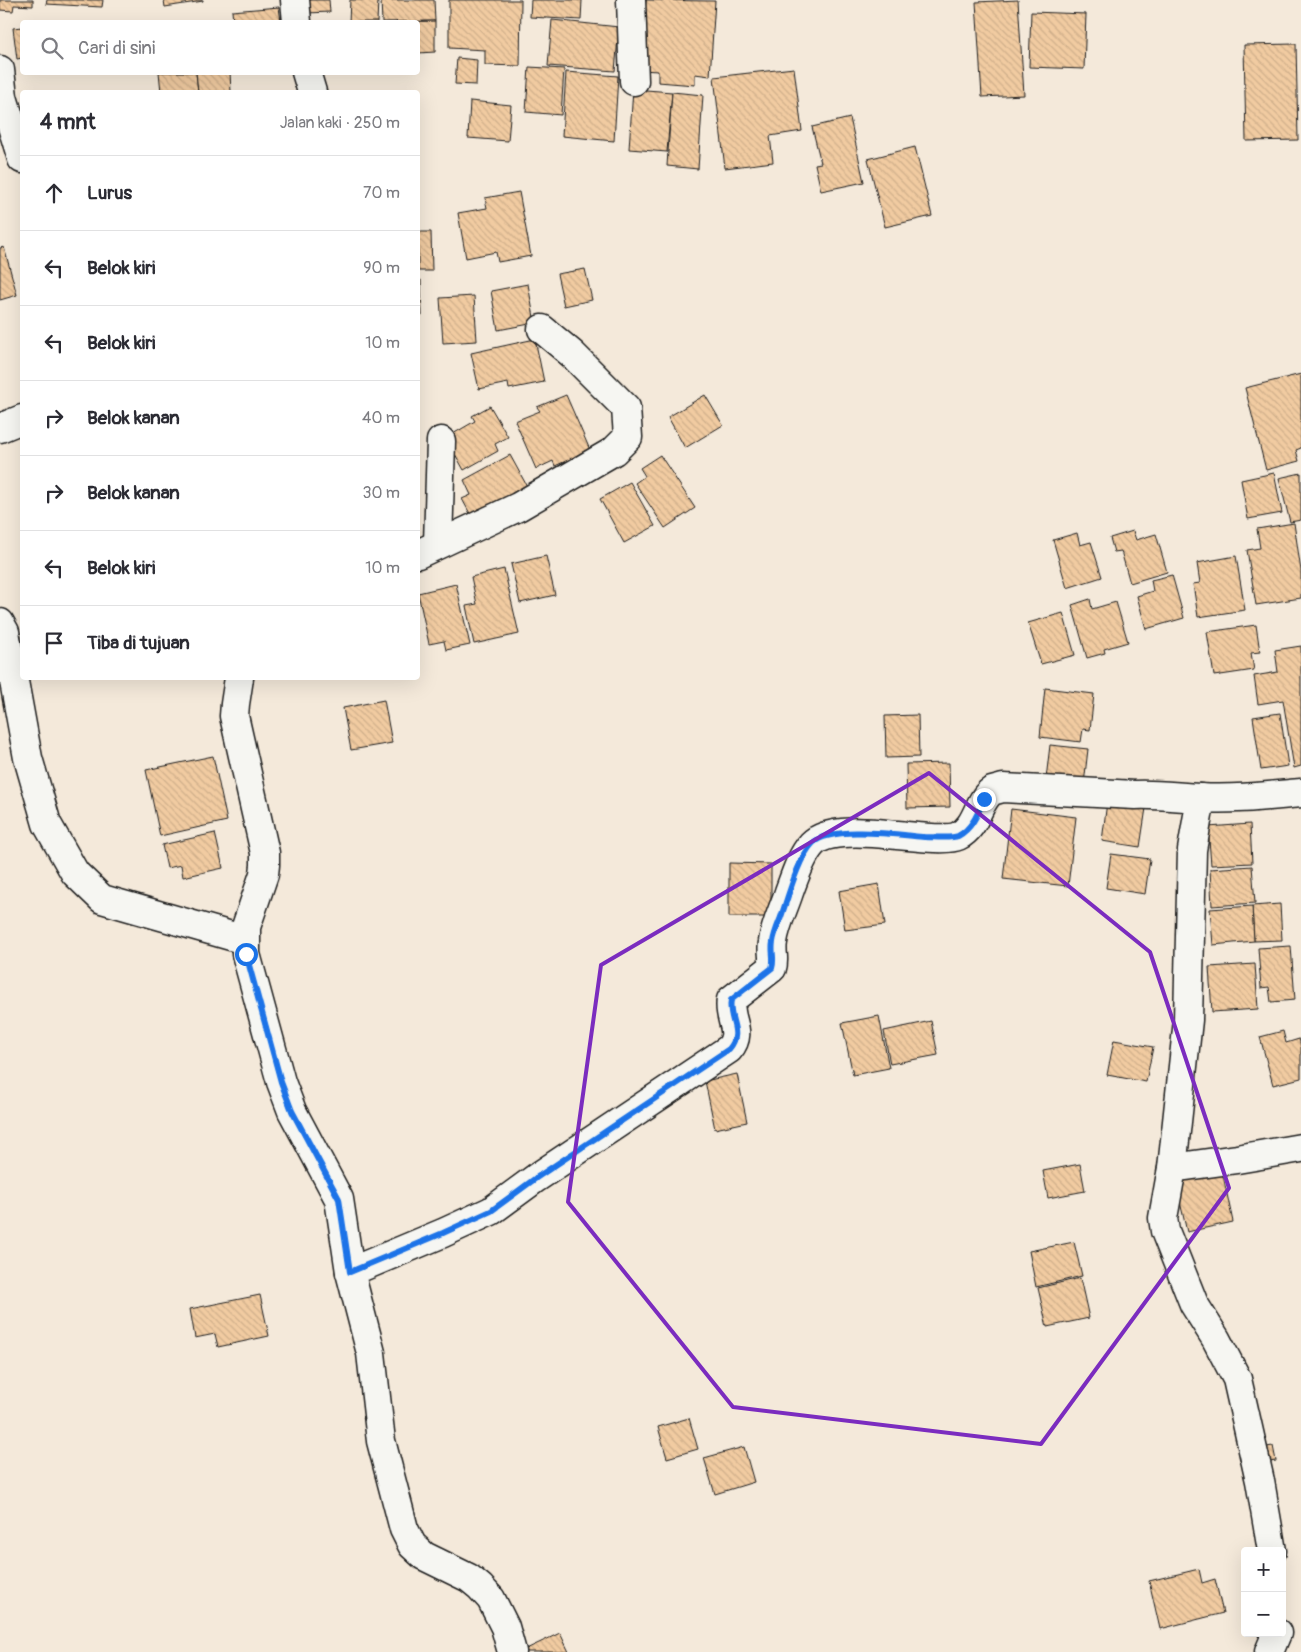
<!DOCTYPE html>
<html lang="id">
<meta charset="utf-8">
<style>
:root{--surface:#fff;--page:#f2f2f3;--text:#2b2b33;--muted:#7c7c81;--line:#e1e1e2}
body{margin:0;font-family:Pangolin,sans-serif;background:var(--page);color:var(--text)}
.controls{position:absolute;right:15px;bottom:15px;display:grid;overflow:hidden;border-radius:5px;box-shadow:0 5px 20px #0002}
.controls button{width:45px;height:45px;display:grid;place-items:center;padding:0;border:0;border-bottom:1px solid var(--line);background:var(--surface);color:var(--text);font:25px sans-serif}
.stop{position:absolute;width:15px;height:15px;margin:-11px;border:4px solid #1a73e8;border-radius:50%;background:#fff}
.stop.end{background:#1a73e8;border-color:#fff;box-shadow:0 1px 5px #0008}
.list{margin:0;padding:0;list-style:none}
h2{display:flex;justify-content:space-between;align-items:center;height:65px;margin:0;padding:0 20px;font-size:21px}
h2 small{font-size:16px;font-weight:400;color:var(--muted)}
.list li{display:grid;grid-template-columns:32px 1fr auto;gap:15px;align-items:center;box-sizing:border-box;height:75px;padding:0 20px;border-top:1px solid var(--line)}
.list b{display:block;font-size:19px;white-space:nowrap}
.list em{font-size:16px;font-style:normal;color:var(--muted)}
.icon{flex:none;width:28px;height:28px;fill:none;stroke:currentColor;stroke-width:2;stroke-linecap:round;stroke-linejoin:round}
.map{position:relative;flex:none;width:1301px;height:1652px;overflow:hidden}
.search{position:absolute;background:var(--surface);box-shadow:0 5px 20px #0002;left:20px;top:20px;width:400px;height:55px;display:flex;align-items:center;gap:12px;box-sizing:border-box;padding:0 18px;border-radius:5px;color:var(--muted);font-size:19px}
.panel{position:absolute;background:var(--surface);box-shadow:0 5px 20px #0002;left:20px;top:90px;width:400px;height:590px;border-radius:5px}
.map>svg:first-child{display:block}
</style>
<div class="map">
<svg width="1301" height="1652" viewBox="0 0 1301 1652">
<defs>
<pattern id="building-back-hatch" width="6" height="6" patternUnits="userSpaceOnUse" patternTransform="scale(1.25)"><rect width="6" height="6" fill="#f1cba1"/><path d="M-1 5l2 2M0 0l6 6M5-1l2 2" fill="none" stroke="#ceae8a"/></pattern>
</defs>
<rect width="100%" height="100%" fill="#f4e9da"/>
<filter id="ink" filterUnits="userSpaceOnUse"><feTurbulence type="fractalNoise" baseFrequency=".02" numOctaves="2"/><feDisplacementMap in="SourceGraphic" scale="10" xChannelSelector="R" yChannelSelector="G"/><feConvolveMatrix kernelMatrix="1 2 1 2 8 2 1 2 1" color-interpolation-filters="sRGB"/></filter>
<g filter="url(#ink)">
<g fill="url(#building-back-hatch)" stroke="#1c1c1c">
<polygon points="0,0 33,0 33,6 14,5 13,11 0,10"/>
<polygon points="47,0 103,0 102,7 46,4"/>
<polygon points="164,0 203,0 203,1 165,7"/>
<polygon points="306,0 329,0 330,12 307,13"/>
<polygon points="350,0 378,0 377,22 349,22"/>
<polygon points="381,0 434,0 435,21 382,22"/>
<polygon points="449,0 521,0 520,66 485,65 485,50 449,48"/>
<polygon points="531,0 582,0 581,20 530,17"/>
<polygon points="646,0 715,1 710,76 695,74 695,85 658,82 658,71 641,70"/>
<polygon points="1018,0 1024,95 982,97 976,2"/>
<polygon points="279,7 281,22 233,22 232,11"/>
<polygon points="1031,12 1086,14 1084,69 1029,67"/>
<polygon points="552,20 619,27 615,71 548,66"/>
<polygon points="435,21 435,52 418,53 418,22 396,22"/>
<polygon points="22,27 22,58 17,59 13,28"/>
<polygon points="1296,44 1298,140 1246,141 1244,45"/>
<polygon points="457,58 477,60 476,85 455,84"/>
<polygon points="529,67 564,69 561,115 526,112"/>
<polygon points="794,68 802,131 770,136 773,162 725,168 714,77"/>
<polygon points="159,72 196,72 198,92 161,92"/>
<polygon points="196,72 230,72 231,92 198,92"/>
<polygon points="566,72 618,76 614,141 562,136"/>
<polygon points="633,89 672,92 667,152 629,149"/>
<polygon points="672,92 703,95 698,169 667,166"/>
<polygon points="470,101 511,105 508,141 468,138"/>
<polygon points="850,118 864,182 821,191 815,164 821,163 812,127"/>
<polygon points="915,147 932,216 885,227 868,159"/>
<polygon points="519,192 531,256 498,262 496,252 466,258 458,213 487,208 485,198"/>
<polygon points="418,232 431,232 432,271 418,271"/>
<polygon points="4,247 17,295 0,300 0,248"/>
<polygon points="585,269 592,300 564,306 557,274"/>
<polygon points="418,280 421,280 422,315 418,315"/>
<polygon points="528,284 535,323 498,330 491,291"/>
<polygon points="474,296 477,341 443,343 440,298"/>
<polygon points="535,339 544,382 509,389 508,383 479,389 471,353"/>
<polygon points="1301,374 1301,448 1296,450 1299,461 1266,470 1245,388"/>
<polygon points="566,395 590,450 555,466 553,461 536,469 515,421 540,411 537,407"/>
<polygon points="705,395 723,425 685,448 668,417"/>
<polygon points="490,406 508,437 495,444 498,451 464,470 446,438 475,421 472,416"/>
<polygon points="510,455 528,488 473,519 462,499 471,495 464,480"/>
<polygon points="660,455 695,508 665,528 635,483 645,476 640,468"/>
<polygon points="1274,473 1282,513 1248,519 1241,480"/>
<polygon points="1301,473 1301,520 1290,522 1279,478"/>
<polygon points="630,482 655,526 624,543 600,499"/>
<polygon points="1294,523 1301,571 1301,598 1256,605 1247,550 1260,548 1257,529"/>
<polygon points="1133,531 1136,540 1156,534 1167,572 1130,583 1121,551 1114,552 1110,538"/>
<polygon points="1077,533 1080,545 1091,542 1102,577 1067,588 1053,540"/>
<polygon points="546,556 555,595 520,603 511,564"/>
<polygon points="1236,556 1245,610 1198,617 1193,584 1200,583 1197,563"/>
<polygon points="504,569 519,634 474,644 466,606 477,604 471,577"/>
<polygon points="1172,575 1184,618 1146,629 1137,596 1153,591 1151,580"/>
<polygon points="456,584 470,645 446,650 444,641 429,644 418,593"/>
<polygon points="1090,599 1092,609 1116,602 1128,642 1104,649 1105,653 1087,658 1072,605"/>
<polygon points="1063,613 1075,655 1041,664 1028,623"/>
<polygon points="1256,625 1260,652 1251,653 1254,670 1214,676 1207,632"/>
<polygon points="1301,646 1301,766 1294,768 1283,700 1258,704 1254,676 1278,672 1275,650"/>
<polygon points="1045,688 1094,694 1090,730 1083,729 1081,742 1040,737"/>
<polygon points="384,700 392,743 351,750 343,708"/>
<polygon points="1280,713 1288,766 1261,770 1253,717"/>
<polygon points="918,715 919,757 886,758 885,716"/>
<polygon points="1050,745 1088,749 1084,784 1046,779"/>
<polygon points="213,756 227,821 160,836 146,770"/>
<polygon points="949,763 950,807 907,808 906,764"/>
<polygon points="1107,802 1146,808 1140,847 1102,841"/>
<polygon points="1011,809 1076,817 1068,886 1003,879"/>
<polygon points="1250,824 1252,863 1211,865 1208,827"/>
<polygon points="215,833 223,868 183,877 181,865 167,868 162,845"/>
<polygon points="1111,854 1150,859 1145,894 1106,888"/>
<polygon points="729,863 771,864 771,917 729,917"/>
<polygon points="1252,866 1255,903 1212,906 1210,869"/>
<polygon points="879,884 885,925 845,930 839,891"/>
<polygon points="1280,904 1282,940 1254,941 1252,906"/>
<polygon points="1252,906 1254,941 1213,945 1210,909"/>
<polygon points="1291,946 1295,1000 1271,1002 1269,987 1261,988 1258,948"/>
<polygon points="1255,964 1258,1009 1212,1012 1209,967"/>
<polygon points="879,1016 889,1068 853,1075 842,1023"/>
<polygon points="931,1021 938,1055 890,1064 884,1031"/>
<polygon points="1283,1031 1286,1043 1299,1039 1301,1046 1301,1078 1273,1085 1260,1037"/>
<polygon points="1114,1040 1153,1047 1146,1082 1107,1075"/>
<polygon points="737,1074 747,1122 715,1129 705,1081"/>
<polygon points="1080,1164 1085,1191 1048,1198 1043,1171"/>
<polygon points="1221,1166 1233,1222 1187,1232 1174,1176"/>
<polygon points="1074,1242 1082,1276 1036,1287 1029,1251"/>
<polygon points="1080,1278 1089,1318 1047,1327 1038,1288"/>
<polygon points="260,1295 269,1336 218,1347 215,1334 195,1338 190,1309"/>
<polygon points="689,1418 698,1449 667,1458 658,1427"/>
<polygon points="1273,1446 1276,1461 1263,1463 1260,1448"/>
<polygon points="744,1447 754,1482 715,1494 704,1458"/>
<polygon points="1199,1569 1202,1583 1215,1579 1223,1613 1160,1629 1149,1581"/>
<polygon points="560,1633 569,1652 520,1652"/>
</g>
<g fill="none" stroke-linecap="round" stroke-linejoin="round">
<defs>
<g id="minor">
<polyline points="295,0 297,22"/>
<polyline points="631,0 634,81"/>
<polyline points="0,70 3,97 22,159"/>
<polyline points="306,72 312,92"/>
<polyline points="0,428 22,419"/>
<polyline points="438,544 441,441"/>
<polyline points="418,554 518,507 614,451 628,437 626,408 572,354 542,329"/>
<polyline points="0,623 5,632 28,758 47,824 75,873 102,899 245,940"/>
<polyline points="239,678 235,704 234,716 265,853 265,865 264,874 246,927 246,954 281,1082 292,1111 339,1199 350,1272 371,1353 381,1441 404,1529 412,1545 424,1556 469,1578 480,1587 491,1599 505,1627 512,1652"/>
<polyline points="1201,798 1192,850 1188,1020 1172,1168 1163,1218 1165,1231 1194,1304 1216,1339 1237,1379 1260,1481 1272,1551"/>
<polyline points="1172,1168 1237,1159 1301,1148"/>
<path d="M350 1272 443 1233 491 1211 536 1178 729 1049C744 1032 727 1019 731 1000L772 968C775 959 771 952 773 942 775 925 784 908 789 892 795 876 801 856 812 844 828 827 876 833 897 835 910 836 947 841 958 836 978 826 977 801 992 791 995 790 1000 789 1003 788L1135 795C1157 794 1178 797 1200 798 1234 800 1268 796 1301 793"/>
<polyline points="1269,1652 1277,1633"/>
</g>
</defs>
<use href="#minor" stroke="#1c1c1c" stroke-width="31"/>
<use href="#minor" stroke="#f6f6f2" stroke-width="28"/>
</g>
</g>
<g fill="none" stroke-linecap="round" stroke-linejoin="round" filter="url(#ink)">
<path stroke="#1a73e8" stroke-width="6" d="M246 954 281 1082 292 1111 339 1199 350 1272 443 1233 491 1211 536 1178 729 1049C744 1032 727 1019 731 1000L772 968C775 959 771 952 773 942 774 934 778 925 781 917 788 897 798 859 812 844 830 825 899 835 924 837 933 837 951 839 958 836 972 829 978 813 984 799"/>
</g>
<path fill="none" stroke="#7b2cbf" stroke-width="4" stroke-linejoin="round" d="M929 773 1150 952 1229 1188 1041 1444 733 1407 568 1202 601 965Z"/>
</svg>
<div class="controls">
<button>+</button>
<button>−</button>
</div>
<div class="stop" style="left:246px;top:954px"></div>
<div class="stop end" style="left:984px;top:799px"></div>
<div class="search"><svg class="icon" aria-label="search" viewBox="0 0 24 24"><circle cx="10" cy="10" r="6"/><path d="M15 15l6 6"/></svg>Cari di sini</div>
<section class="panel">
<h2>4 mnt<small>Jalan kaki · 250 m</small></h2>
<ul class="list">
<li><svg class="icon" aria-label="ahead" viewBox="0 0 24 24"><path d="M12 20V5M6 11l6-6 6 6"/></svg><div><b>Lurus</b></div><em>70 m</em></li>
<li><svg class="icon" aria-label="left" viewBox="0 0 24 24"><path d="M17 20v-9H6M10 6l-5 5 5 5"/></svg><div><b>Belok kiri</b></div><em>90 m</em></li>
<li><svg class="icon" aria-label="left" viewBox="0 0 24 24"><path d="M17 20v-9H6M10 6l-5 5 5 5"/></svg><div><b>Belok kiri</b></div><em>10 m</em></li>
<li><svg class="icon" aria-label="right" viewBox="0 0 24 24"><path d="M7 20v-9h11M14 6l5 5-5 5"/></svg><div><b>Belok kanan</b></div><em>40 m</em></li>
<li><svg class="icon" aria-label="right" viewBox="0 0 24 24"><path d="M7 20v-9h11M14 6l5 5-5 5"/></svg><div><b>Belok kanan</b></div><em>30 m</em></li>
<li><svg class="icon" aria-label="left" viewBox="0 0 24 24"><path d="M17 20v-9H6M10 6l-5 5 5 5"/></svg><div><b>Belok kiri</b></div><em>10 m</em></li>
<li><svg class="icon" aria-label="arrive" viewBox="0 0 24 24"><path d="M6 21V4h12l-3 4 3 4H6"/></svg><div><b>Tiba di tujuan</b></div></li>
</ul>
</section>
</div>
